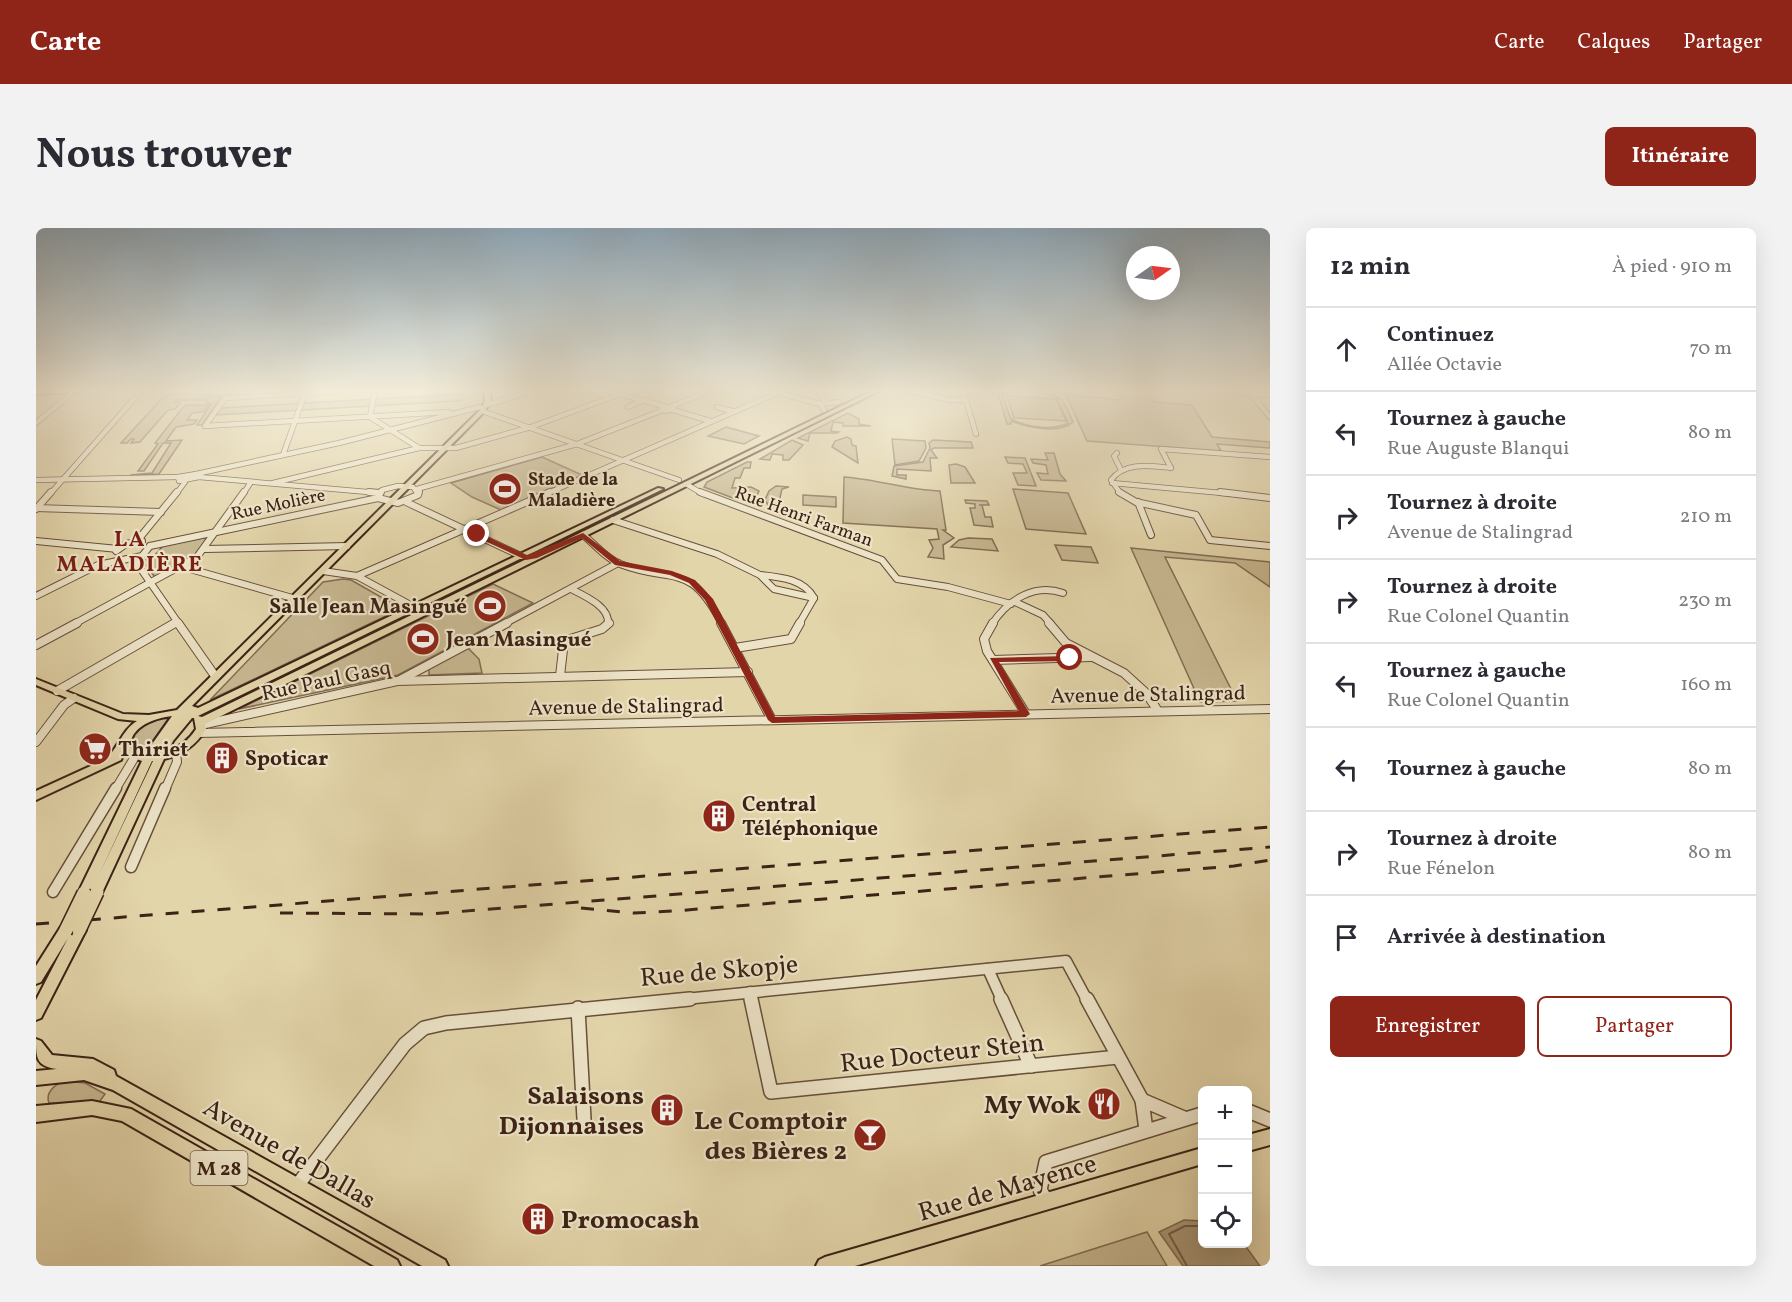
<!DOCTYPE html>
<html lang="fr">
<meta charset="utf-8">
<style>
:root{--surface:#fff;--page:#f2f2f3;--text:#2b2b33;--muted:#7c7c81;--line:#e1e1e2;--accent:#8f2418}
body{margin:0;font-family:Vollkorn,serif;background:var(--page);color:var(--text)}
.controls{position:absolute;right:18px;bottom:18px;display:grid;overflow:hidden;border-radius:9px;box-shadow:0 6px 24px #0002}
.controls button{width:54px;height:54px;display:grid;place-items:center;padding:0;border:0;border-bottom:2px solid var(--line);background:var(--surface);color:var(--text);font:30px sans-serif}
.compass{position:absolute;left:1090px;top:18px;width:54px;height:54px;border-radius:50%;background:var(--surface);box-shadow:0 6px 24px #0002;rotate:76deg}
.stop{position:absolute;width:18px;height:18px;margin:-14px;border:4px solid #8f2418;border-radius:50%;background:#fff}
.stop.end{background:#8f2418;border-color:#fff;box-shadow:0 2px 6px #0008}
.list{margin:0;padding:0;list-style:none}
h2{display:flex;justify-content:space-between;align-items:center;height:78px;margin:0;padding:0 24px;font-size:26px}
h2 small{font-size:20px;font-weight:400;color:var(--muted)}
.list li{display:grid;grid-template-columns:39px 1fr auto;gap:18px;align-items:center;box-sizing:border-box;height:84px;padding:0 24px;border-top:2px solid var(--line)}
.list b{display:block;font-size:22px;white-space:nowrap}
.list p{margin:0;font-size:20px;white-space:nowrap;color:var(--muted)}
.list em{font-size:20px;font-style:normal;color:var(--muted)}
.actions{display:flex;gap:12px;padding:18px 24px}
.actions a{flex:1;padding:14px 0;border:2px solid var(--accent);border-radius:9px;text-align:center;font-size:21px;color:var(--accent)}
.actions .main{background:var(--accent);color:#fff}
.icon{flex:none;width:33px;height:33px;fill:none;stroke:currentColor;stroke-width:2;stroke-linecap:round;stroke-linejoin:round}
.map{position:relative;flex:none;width:1234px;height:1038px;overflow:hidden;border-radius:9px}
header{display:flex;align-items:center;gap:36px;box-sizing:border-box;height:84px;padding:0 30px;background:var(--accent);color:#fff}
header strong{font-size:28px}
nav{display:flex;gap:33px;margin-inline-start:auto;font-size:21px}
.intro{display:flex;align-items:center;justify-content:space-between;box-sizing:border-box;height:144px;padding:0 36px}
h1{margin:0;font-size:42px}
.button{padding:15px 27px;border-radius:9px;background:var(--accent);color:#fff;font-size:21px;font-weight:700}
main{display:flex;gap:36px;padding:0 36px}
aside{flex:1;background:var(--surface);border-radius:9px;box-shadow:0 6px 24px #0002}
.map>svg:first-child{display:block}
</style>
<header>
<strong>Carte</strong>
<nav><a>Carte</a><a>Calques</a><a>Partager</a></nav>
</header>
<div class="intro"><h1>Nous trouver</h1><a class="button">Itinéraire</a></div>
<main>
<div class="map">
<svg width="1234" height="1038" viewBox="0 0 1234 1038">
<rect width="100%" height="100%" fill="#e3d5aa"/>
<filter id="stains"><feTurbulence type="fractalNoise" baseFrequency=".00333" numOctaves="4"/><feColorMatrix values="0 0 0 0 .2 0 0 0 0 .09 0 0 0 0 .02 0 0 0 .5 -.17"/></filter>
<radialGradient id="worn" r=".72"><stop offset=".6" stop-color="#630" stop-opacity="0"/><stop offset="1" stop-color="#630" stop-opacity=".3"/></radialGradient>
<g fill="#c7b791" stroke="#826c54" stroke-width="1.5" fill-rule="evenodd">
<polygon points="173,162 170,168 186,167 166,197 161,197 175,176 170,174 171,172 140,172 138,174 145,174 139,181 132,182 104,214 95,215 98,211 95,211 91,215 85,215 128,168"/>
<path d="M961 162 966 165 996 162 1018 167 1027 172 1037 194C1023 207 990 199 975 193V196H971ZM978 163 1004 164 1020 169 1032 195C1017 203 993 199 977 192L974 189 967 168Z"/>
<polygon points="1081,162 1111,162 1118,174 1156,177 1176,209 1234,214 1234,220 1181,216 1185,223 1051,213 1030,167 1085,172"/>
<polygon points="426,166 426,172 423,173 180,187 184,180"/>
<polygon points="971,168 1020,171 1030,193 978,190"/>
<polygon points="151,177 172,177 167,184 156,185 151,192 161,192 158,196 140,199 130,213 146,212 123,246 94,247 116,245 135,215 127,215 108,243 102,243 122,216 119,215 147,179"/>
<polygon points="812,185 823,191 823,196 835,198 807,198 807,195 797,194 795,203 803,204 801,205 774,205 772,213 762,210"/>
<polygon points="690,199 723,208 708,216 672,208"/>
<polygon points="811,209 815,211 816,217 820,218 822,235 796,219 799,213"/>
<polygon points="856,211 889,213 890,220 883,233 859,237"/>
<polygon points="756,212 767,217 753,232 747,232 747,227 736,226 734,232 724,231"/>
<polygon points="897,212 935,214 937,220 898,220 895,222 901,230 894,230 895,243 861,241 861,247 870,247 870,251 856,248 858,238 887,234 894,220 893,215"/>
<polygon points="1009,225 1018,225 1024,246 1030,253 1005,252 1001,245 1012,246 1010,237 997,235 995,231 1012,232"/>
<polygon points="506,229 546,247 465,282 436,269 415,255"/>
<polygon points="969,229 989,230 1000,258 982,257 977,245 991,245 987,236 972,235"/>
<polygon points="711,234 715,234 714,240 708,240 704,250 699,250 696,260 715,259 723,263 721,267 702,272 668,259 671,254"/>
<polygon points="920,236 929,239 939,255 915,255 913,237"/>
<path d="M808 249C840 251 871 262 904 263L910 302H907L918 310 907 317 908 331 892 329 897 320 893 312 903 311 901 301 807 295Z"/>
<polygon points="740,258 753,259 746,261 742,278 751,280 747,288 735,282 729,272 733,263"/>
<polygon points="977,261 1032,265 1050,306 990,301"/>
<polygon points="767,267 800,269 800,279 767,277"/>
<polygon points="929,272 951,273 953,277 943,277 946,277 949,289 955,289 957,299 938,297 934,280 939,280 939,276 930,275"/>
<polygon points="167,310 171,311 157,329 124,348 118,348 107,333 119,327 127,318"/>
<polygon points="932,310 956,311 962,323 915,319 923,312"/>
<polygon points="1019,317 1055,319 1062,335 1026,332"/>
<polygon points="1095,320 1234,334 1234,359 1199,335 1129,329 1201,473 1164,474"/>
<polygon points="307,351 315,352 361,378 358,384 174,472 287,354"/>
<polygon points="457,356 497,375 362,447 203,481"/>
<polygon points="432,420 443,431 446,445 393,447 393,440"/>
<polygon points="124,490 132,491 109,524 95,518 96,508 110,495"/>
<path d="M28 853 49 855 69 866 64 873 13 875C9 865 18 857 28 853Z"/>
<polygon points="1111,1004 1131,1038 1004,1038"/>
</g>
<polygon fill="#aa9878" stroke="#7e6951" stroke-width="1.5" points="1148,992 1166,993 1166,1016 1208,1016 1224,1038 1147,1038 1123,1004"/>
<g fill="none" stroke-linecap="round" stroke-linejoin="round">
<polyline stroke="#735d47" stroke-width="2" points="1151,1038 1133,1006 1149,998 1166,998"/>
<defs>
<g id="minor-far4">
<polyline points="339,162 334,189 383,220"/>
<polyline points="570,162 638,181 629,183 625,179"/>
<polyline points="732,162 784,176"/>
<polyline points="780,162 790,174"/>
<polyline points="872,162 914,172 930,172"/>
<polyline points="927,162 940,206"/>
<polyline points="1167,162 1209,165"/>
<polyline points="1219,166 1234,167"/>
<polyline points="1216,167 1234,189"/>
<polyline points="451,177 498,162"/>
<polyline points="636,178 677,162"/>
<polyline points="592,179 606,173"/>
<polyline points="681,179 696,183"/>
<polyline points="637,182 674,193"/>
<polyline points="788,182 784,176 803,174"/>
<polyline points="446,183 643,252"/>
<polyline points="0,195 40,162"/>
<polyline points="169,198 413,184"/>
<polyline points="169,198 189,170 324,162"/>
<polyline points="1081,225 1078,228 1085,242"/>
<polyline points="247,227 270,162"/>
<polyline points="1135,240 1125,221 1234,229"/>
<polyline points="160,246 303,215 444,179"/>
<polygon points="160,246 163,249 143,253 142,249"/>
<polyline points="163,249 343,265"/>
<polyline points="0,252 142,249"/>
<polyline points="237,255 383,220 420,220 495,199 595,162"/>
<polyline points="1076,255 1197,266"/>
<polyline points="650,256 667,266"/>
<polyline points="381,261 541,216 627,182"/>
<polyline points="14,266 106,162"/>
<polyline points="140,266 149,254"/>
<polyline points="207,266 215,254"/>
<polyline points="344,266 346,262 362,258 377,259 382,266"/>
<polyline points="510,266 748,162"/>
<path d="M1085 266 1075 252C1089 233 1115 238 1135 240"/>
</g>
<g id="minor-far3">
<polyline points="333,264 343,265"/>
<polyline points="345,264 342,270 362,275 382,267 383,264"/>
<polyline points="664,264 846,332 861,351 912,359 975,376"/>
<polyline points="1083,264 1100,274 1160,287 1174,312 1234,318"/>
<polyline points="1184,264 1234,270"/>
<polyline points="370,274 485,328"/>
<polyline points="1102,274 1115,307"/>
<polyline points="0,280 125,284"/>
<polyline points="0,281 15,264"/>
<polyline points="577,292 681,326 724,347 738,361 778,370 763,396"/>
<path d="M547 307C559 316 569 330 584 336 639 357 653 332 686 396"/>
<polyline points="0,313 82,321"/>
<polyline points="101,313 141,264"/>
<polyline points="114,318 342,270"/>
<polyline points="169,321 311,318"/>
<polyline points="80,323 90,316 106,313"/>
<polyline points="98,331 143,396"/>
<polyline points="147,339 260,371"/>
<polyline points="287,343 321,348 378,379"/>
<path d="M725 347C744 349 768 351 778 370"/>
<polyline points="321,348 514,264"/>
<path d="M535 361C549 368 574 379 572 396"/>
<polyline points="0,368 62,337 106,328 114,318"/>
<polyline points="979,374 1007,387 1015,396"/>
<polyline points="38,396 161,329 208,264"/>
<polyline points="136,396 140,394"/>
<polyline points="468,396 582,335"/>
<path d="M956 396C972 372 998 355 1027 365"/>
</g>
<g id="minor-far2">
<polyline points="142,395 179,448"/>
<polyline points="685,395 736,492"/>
<polyline points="957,395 948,411 951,423 990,486"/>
<polyline points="1013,395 1030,415 1088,445 1110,465 1122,483"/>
<polyline points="0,417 41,395"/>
<polyline points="699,420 755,411 764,395"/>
<polyline points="957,432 1055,429"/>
<polyline points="524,448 528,413 566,401 573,395"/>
<polyline points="364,452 471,395"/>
<polyline points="21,463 139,395"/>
<polyline points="165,497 361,453 712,444"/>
<polyline points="163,505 1234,481"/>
<polyline points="0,514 28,477 38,470"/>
<polyline points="79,562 100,527"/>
<polyline points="129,562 141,534 140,523"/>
</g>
<g id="minor-far1">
<polyline points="95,639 129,560"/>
<polyline points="17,664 80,560"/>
<polyline points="952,741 966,772"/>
<polyline points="714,764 716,772"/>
<polyline points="639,772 1030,733 1051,772"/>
</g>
<g id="minor">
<polyline points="715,771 735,864 1082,829"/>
<polyline points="965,771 995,838"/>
<polyline points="1051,771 1106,872"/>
<polyline points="542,780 548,891"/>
<polyline points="1212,883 1234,892"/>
<polyline points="1110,902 1106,872 1148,890"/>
<polyline points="260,959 369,816 388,800 410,795 654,771"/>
<polyline points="1011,973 1004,962 1010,934 1166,886"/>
</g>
<g id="major">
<polygon points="0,162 46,162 43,164 0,166"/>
<path d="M448 162H454L455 173 448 184 156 478 162 480 622 260 627 261 162 488 166 489 838 162H845L169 496 170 501C160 517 147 527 128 531L65 667 61 669 57 667 55 664 52 668 48 670 44 668 42 665 106 533 95 529 88 524 85 532 0 572V563L70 531C83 519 86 502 101 493L82 491 0 457V451L87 486 113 487 141 482 444 182 449 173ZM136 488 109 526 102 524 95 520C92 499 119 490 136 488ZM156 490H158L160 501C153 512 144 519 132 523L137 513ZM116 533H117L62 649Z"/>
<polygon points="43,697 48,698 50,702 5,790 0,792 0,772 32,710 5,754 0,756 0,738 24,700 29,699 34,700 35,704 38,698"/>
<path d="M0 811 5 813 16 827 57 831 78 842 80 848 409 1032 412 1038H386L77 862 48 852 0 857V843L21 841C0 838 0 830 0 811Z"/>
<polygon points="56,873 95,881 361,1032 364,1038 338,1038 86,893 56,887 0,894 0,878"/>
<polygon points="1234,901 1234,917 1212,923 1212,907"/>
<polygon points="1166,920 1166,936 819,1038 780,1038 783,1032 789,1029"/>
</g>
</defs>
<use href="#minor-far4" stroke="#664f3b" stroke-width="6"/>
<use href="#minor-far3" stroke="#664f3b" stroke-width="8"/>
<use href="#minor-far2" stroke="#664f3b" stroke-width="10"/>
<use href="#minor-far1" stroke="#664f3b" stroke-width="13"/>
<use href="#minor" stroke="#664f3b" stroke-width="16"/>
<use href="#major" stroke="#3c2216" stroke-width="4"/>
<use href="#minor-far4" stroke="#ede4c8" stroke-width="4.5"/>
<use href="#minor-far3" stroke="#ede4c8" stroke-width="6"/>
<use href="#minor-far2" stroke="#ede4c8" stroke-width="8"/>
<use href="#minor-far1" stroke="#ede4c8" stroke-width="10"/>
<use href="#minor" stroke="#ede4c8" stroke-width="13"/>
<use href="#major" fill="#e3d5aa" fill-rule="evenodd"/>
<polyline stroke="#3c2216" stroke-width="1.5" points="0,163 24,162"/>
<g stroke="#3c2216" stroke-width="3" stroke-dasharray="13 13" stroke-linecap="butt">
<polyline points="545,680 598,685 638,683 1198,638 1234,632"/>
<polyline points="244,685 393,686 1234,619"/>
<polyline points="0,696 1234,599"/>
</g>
<defs>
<g id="major-bridge">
<polyline points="43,702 61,664"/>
<polyline points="29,704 48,665"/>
</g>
</defs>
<use href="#major-bridge" stroke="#3c2216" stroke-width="16" stroke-linecap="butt"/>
<use href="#major-bridge" stroke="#e3d5aa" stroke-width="13"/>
</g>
<linearGradient id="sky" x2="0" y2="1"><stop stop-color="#8fa9bb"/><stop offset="0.53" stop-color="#f2ecd9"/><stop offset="1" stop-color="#f2ecd9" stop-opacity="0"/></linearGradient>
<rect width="1234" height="307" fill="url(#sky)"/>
<polygon fill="#8f2418" points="441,304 491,327 547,305 584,333 636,343 659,352 677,371 739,489 983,483 954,430 1034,428 1038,430 1034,433 963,434 994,486 990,489 736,495 732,492 669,372 653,355 634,347 579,337 546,310 501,330 490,332 438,308"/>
<defs>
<symbol id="stadium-disc" viewBox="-11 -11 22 22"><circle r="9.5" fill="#8f2418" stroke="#ede4c8"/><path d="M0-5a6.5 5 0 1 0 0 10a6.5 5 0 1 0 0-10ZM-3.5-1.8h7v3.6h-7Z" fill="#fff"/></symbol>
<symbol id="supermarket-disc" viewBox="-11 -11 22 22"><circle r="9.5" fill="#8f2418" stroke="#ede4c8"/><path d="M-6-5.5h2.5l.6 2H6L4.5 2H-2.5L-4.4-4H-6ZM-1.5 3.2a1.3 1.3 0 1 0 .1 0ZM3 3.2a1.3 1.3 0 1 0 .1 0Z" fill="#fff"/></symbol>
<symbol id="building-disc" viewBox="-11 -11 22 22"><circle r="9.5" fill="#8f2418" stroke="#ede4c8"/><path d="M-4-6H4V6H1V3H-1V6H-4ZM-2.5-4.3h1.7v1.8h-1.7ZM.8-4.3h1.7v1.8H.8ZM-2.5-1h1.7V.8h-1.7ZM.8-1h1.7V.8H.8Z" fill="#fff"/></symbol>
<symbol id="restaurant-disc" viewBox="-11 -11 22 22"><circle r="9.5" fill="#8f2418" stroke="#ede4c8"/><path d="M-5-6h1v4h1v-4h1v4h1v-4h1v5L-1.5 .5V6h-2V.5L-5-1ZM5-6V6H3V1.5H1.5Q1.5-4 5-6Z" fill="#fff"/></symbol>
<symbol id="bar-disc" viewBox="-11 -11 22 22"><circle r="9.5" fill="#8f2418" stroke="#ede4c8"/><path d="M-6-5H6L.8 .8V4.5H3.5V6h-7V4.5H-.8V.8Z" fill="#fff"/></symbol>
</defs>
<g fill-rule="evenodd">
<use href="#stadium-disc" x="450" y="242" width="38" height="38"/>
<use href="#stadium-disc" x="435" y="359" width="38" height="38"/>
<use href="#stadium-disc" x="368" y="392" width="38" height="38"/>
<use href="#supermarket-disc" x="40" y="502" width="38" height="38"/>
<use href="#building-disc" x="167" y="511" width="38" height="38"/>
<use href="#building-disc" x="664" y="569" width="38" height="38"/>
<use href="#restaurant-disc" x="1049" y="857" width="38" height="38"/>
<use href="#building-disc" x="612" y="863" width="38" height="38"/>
<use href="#bar-disc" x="815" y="888" width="38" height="38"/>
<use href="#building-disc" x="483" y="972" width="38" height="38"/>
</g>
<g text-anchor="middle" stroke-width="4.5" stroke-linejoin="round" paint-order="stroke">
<g font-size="18" font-weight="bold" fill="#3c2216" stroke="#ede4c8" text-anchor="start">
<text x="492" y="257">Stade de la<tspan x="492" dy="21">Maladière</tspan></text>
</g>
<g font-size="18" fill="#3c2216" stroke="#ede4c8">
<text transform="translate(242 276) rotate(-12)" y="6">Rue Molière</text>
<text transform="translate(768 288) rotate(20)" y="6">Rue Henri Farman</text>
</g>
<rect fill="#ede4c8" stroke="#715c4b" stroke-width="1.5" x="154.5" y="923" width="57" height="34" rx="4.5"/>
<g font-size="20" font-weight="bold" fill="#3c2216">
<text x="183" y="947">M 28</text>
</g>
<g font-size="21" font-weight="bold" fill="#3c2216" stroke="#ede4c8" text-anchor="start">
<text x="431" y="385" text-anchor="end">Salle Jean Masingué</text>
<text x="410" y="418">Jean Masingué</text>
<text x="82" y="528">Thiriet</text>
<text x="209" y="537">Spoticar</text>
<text x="706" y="583">Central<tspan x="706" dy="24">Téléphonique</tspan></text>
</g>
<g font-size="21" fill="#3c2216" stroke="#ede4c8">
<text transform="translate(290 452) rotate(-12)" y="7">Rue Paul Gasq</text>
<text transform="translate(1112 466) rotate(-1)" y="7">Avenue de Stalingrad</text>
<text transform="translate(590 478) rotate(-1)" y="7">Avenue de Stalingrad</text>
</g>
<g font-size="22" font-weight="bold" letter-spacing="1.5" fill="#7a1f14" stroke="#ede4c8">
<text x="94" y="318">LA<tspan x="94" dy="25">MALADIÈRE</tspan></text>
</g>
<g font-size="26" fill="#3c2216" stroke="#ede4c8">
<text transform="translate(683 742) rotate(-5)" y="9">Rue de Skopje</text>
<text transform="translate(906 824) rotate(-6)" y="9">Rue Docteur Stein</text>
<text transform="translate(254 925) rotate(30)" y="9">Avenue de Dallas</text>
<text transform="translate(971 959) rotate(-16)" y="9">Rue de Mayence</text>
</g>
<g font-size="26" font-weight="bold" fill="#3c2216" stroke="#ede4c8" text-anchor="end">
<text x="608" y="876">Salaisons<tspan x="608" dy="30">Dijonnaises</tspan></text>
<text x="1045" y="885">My Wok</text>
<text x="811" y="901">Le Comptoir<tspan x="811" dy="30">des Bières 2</tspan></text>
<text x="525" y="1000" text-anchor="start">Promocash</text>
</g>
</g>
<rect width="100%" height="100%" filter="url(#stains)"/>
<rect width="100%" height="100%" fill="url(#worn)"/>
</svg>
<div class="controls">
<button>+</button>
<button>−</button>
<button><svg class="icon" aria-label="locate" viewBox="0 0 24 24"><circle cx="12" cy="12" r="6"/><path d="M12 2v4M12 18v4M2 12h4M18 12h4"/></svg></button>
</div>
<svg class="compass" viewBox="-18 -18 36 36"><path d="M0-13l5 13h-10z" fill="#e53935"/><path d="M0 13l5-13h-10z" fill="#7c7c81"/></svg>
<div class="stop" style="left:1034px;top:430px"></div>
<div class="stop end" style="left:441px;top:306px"></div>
</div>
<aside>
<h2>12 min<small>À pied · 910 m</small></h2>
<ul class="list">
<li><svg class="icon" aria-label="ahead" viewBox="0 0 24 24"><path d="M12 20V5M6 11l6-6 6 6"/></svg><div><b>Continuez</b><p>Allée Octavie</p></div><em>70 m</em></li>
<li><svg class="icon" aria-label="left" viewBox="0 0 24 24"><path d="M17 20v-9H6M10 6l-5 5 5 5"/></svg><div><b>Tournez à gauche</b><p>Rue Auguste Blanqui</p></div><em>80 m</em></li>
<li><svg class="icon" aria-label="right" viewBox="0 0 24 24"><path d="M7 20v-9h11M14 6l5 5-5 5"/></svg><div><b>Tournez à droite</b><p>Avenue de Stalingrad</p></div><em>210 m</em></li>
<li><svg class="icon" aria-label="right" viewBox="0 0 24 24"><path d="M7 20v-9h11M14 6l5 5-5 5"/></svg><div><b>Tournez à droite</b><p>Rue Colonel Quantin</p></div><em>230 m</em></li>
<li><svg class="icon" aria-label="left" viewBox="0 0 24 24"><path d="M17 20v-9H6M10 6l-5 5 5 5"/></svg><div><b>Tournez à gauche</b><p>Rue Colonel Quantin</p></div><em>160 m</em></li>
<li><svg class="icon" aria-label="left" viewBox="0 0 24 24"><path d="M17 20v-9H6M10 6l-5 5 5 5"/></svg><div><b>Tournez à gauche</b></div><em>80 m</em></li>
<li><svg class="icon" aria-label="right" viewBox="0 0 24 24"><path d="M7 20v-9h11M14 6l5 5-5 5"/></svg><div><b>Tournez à droite</b><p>Rue Fénelon</p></div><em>80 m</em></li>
<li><svg class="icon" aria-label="arrive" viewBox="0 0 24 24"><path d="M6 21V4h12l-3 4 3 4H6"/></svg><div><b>Arrivée à destination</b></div></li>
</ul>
<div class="actions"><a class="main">Enregistrer</a><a>Partager</a></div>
</aside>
</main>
